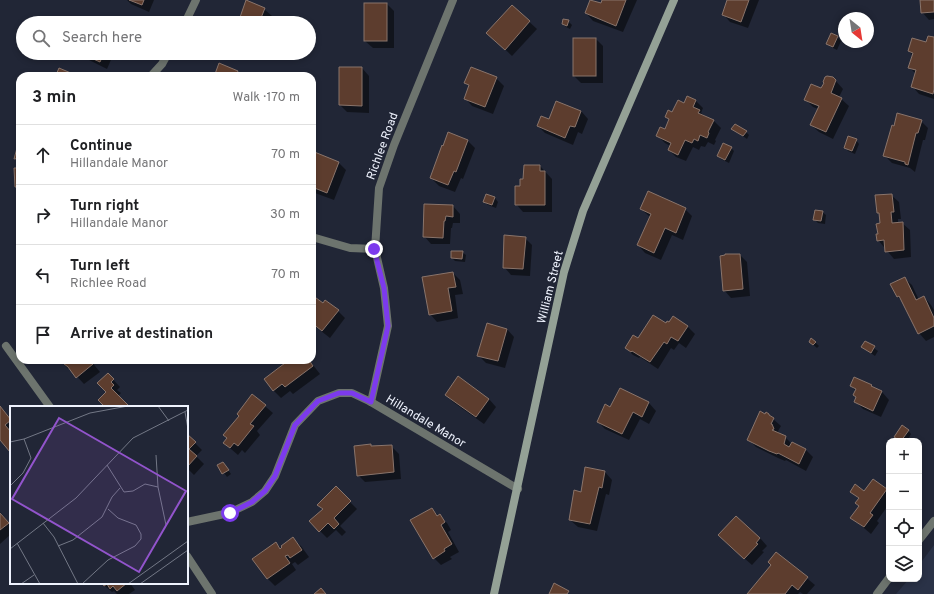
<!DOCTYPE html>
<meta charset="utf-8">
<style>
:root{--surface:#fff;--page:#f2f2f2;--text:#202124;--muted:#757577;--line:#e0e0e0}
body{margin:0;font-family:Overpass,sans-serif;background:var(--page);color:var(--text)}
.controls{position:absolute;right:12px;bottom:12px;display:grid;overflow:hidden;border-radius:8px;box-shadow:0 2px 6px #0003}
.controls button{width:36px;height:36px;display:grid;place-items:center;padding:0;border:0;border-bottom:1px solid var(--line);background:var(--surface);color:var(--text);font:20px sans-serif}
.compass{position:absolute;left:838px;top:12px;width:36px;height:36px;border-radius:50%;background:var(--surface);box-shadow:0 2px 6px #0003;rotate:150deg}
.stop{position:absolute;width:12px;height:12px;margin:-9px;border:3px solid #7c3aed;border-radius:50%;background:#fff}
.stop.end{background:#7c3aed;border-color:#fff;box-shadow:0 1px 4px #0008}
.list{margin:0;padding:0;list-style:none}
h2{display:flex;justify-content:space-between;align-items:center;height:52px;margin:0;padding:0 16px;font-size:17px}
h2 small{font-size:13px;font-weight:400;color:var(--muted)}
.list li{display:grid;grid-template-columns:26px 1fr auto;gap:12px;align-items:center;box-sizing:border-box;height:60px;padding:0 16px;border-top:1px solid var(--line)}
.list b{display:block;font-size:15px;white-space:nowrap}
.list p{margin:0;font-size:13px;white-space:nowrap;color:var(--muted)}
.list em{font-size:13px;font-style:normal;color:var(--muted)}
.icon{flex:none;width:22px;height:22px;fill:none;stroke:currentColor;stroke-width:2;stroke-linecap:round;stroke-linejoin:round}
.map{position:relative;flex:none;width:934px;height:594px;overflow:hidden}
.search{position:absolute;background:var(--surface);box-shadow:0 2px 6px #0003;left:16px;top:16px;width:300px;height:44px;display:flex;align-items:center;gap:10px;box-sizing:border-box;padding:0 14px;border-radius:22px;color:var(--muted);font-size:15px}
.panel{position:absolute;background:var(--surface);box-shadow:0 2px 6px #0003;left:16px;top:72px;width:300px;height:292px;border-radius:12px}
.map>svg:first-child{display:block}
</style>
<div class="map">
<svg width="934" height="594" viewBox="0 0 934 594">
<rect width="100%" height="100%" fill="#212636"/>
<polygon fill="#2a3247" points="934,545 934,594 896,594 909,579 919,579 919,565"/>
<g fill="#0007">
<polygon points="127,0 154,0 149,12 131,4"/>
<polygon points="591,0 601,4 603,0 637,0 623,32 593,21 586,13"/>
<polygon points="728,0 759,0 748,28 730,22 723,14"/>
<polygon points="921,0 934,0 934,19 929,20 922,12"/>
<polygon points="365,4 387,4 394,11 394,48 373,48 365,41"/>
<polygon points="512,6 537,29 512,56 495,40"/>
<polygon points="264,9 272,16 269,23 239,23"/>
<polygon points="568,21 572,25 570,29 566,27 563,24"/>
<polygon points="837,37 841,41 837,50 831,47 827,43"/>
<polygon points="934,38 934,99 919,94 912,86 916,74 909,67 913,56 909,51 927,44"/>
<polygon points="596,39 603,46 603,83 581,83 574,76"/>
<polygon points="82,53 114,53 107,69 89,60"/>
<polygon points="362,68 369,76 369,113 347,112 340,105"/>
<polygon points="237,72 241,76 213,76"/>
<polygon points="496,78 504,86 493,114 472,106 465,98 470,87 465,83"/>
<polygon points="835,80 843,89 839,97 849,106 833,139 819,132 811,125 818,109 813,107 805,99"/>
<polygon points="688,97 696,101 703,108 701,113 706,117 713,120 721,128 715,140 716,141 714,145 708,142 705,147 701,146 699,150 693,147 686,161 676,157 669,150 670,146 665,143 658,136 665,130 670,120 666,116 673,114 685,104"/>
<polygon points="556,102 581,111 588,119 582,134 578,132 573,145 545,133 538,126 549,120"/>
<polygon points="921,121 928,128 925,140 923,140 915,172 910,168 892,163 885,156"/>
<polygon points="733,129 746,132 749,135 747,139"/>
<polygon points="449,134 468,141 475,148 463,179 461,178 455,192 439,186 431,178"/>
<polygon points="856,140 859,144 855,154 848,151 845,147"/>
<polygon points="731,148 734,151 729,163 721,159 718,156"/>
<polygon points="20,149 20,163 15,158"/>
<polygon points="312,152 339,163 346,170 334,200 315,193 312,189 312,175 314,165 312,163"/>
<polygon points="540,166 552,179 552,212 523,212 516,204 521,187 524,180"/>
<polygon points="487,195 495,198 498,202 496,208 488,205 484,202"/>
<polygon points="891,195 899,202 901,219 898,219 898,224 902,223 910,230 911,257 894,259 878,240 881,224 881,215 878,213"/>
<polygon points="453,206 460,214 460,223 453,223 452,228 451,228 450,244 431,244 424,236"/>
<polygon points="641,209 685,209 692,216 683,240 672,235 661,260 645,253 638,245 650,217"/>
<polygon points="822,212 826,215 825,224 818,223 814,219"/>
<polygon points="525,238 532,245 530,276 511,275 504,267"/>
<polygon points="462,252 466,255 465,262 455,261 452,258"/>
<polygon points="740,255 747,262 750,296 731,298 724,290"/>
<polygon points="453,273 460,280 463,294 455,295 458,318 437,322 430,314"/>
<polygon points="904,278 912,285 919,300 924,297 931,305 934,310 934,337 926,341 919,333 903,302 897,296"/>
<polygon points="312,296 323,304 338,311 345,318 330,338 312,324"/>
<polygon points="666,325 687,326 695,334 686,348 679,343 674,350 671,348 658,369 640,357 639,358 633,355 626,348"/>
<polygon points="507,329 514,337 505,368 486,363 479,356"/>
<polygon points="810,342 815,342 819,346 817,348"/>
<polygon points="865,342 878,351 875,356 862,347"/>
<polygon points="60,360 93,360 91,361 100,372 84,384 69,368 68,369"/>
<polygon points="291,360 309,360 320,374 293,394 290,391 281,398 273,390"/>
<polygon points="108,374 120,387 117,390 121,393 118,396 129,407 107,407"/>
<polygon points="459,378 489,399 496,407 484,424 453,402 446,395"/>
<polygon points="854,379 871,386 882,392 889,400 881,417 863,409 855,401 857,398 856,391 851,386"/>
<polygon points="620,389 649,403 656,411 649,424 640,419 629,440 605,429 598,422 611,408"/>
<polygon points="252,395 273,413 257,431 260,435 245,453 242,450 238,455 224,443"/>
<polygon points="0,407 11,419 11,452 0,439"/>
<polygon points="772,418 781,426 778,431 780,434 785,437 792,444 806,450 813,457 806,471 786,460 785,461 778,458 756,447 749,440"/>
<polygon points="908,430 911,434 907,441 900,441 896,437"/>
<polygon points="187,435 202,450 196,456 204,464 194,475 187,468"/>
<polygon points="391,446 399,454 401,479 365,482 358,475 372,447"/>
<polygon points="223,463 231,474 227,477 219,466"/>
<polygon points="586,468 605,472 612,480 609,495 606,494 597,531 578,527 570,520 582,493"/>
<polygon points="336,488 357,509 340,526 346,532 342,536 336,530 327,538 311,522 323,510 318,505"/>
<polygon points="887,490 889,492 889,504 877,521 879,523 871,534 852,518 860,506 859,499 851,491 864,492"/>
<polygon points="431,509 447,523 451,530 448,532 459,552 450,557 452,559 441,565 434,558"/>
<polygon points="0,512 11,525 11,534 0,544"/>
<polygon points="760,538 767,546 762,551 764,552 752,565 727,543"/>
<polygon points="293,539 301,546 309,557 298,565 295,562 292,564 296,570 275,586 267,578 276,543 282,549"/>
<polygon points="777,553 815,585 807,594 803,594 800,592 798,594 749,594 772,565"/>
<polygon points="101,583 130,583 135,590 129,594 117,594 114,591 112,592"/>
</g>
<g fill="#5d3d2e" stroke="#89746b">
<polygon points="129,0 144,0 142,5"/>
<polygon points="246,0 265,8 259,23 238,23"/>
<polygon points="590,0 601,3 602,0 626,0 616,26 585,13"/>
<polygon points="727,0 749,0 741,22 722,15"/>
<polygon points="920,0 934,0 934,12 921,13"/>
<rect x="364" y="3" width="23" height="38"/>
<polygon points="512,5 530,21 505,50 486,33"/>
<polygon points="563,19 569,20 567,26 562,24"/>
<polygon points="831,33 838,36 833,47 826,44"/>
<polygon points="928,36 934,37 934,89 933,94 911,87 916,70 908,68 913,53 908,51 912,38 926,42"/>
<rect x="573" y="38" width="23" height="38"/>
<polygon points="80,53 104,53 100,62"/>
<polygon points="219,63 238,71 236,76 212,76 213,74 215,74"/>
<polygon points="339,67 362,67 362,106 339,105"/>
<polygon points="471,67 497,77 485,107 464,99 469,85 464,83"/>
<polygon points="59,68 78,76 54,76 54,74 56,75"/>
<polygon points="827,76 833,77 836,80 831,93 842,98 826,132 810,125 819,106 804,100 811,84 821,88 824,83 823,82 825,77"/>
<polygon points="687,96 696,100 693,107 700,110 698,113 714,120 708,132 709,133 707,138 700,135 698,141 694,139 692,143 685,140 678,155 668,150 671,143 656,136 660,127 665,129 669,119 665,117 668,110 672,112 678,100 684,103"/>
<polygon points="556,101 581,111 575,127 570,126 565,138 537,126 541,116 549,119"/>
<polygon points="897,113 922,120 918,133 916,133 908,165 905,164 905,162 883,156 892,125 894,126"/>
<polygon points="735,124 747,131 743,136 731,129"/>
<polygon points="448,132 468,140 456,172 454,171 448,185 430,178 442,145 443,146"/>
<polygon points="848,136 857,139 852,151 844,148"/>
<polygon points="723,143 732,147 725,160 717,156"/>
<polygon points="17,148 20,148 20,158 14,159"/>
<polygon points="312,151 339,162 327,193 312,187 313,170 312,168 314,162 312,161"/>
<polygon points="524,165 540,165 540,171 545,171 545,205 515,205 515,186 520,186 520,179 523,179"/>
<polygon points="14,168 20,168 20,187 15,187"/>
<polygon points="648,191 686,208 676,233 665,228 654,253 637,245 651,214 640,209"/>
<polygon points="486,194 495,197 492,205 483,202"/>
<polygon points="892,194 894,212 891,212 892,223 903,222 904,250 885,252 884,240 877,241 876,234 878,234 876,224 880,223 879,213 877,213 875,195"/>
<polygon points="424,204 453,205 453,217 446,216 445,221 444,221 443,238 423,237"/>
<polygon points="815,210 823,211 821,221 813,220"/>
<polygon points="504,235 526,237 523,269 503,268"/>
<polygon points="451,251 463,251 462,259 451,258"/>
<polygon points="725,254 740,254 743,289 723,291 720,256 725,255"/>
<polygon points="453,272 456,287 448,288 452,311 429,315 422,277"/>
<polygon points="905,277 916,300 924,296 934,318 934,326 918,334 899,296 897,297 890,284"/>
<polygon points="312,295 323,303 325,300 339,310 322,331 312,323"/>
<polygon points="653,315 666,323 667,321 669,322 673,316 688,326 678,341 671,337 667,344 664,342 650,362 632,351 631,352 625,348 633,335 638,338"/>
<polygon points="487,323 507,329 498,361 477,356"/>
<polygon points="811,338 816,342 813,345 809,342"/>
<polygon points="865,341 875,346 871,353 861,347"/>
<polygon points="59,360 90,360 93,364 76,378 68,367"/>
<polygon points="289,360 309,360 313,366 285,387 282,384 273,391 264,379"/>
<polygon points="108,373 114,379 111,382 114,385 111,388 130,407 105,407 98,400 106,392 97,383"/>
<polygon points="458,376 489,399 476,417 445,395"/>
<polygon points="854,377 870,384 872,385 871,386 882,391 873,411 854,402 856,397 853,395 856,389 850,386"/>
<polygon points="620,388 649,402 642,417 633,412 622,434 597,422 605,404 610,407"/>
<polygon points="252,394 266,405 250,424 254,426 238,446 234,443 230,448 223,443 227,438 223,435 239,416 237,414"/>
<polygon points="0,406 11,420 5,425 11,432 11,451 10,452 0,440"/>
<polygon points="760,411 765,414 766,412 769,414 769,415 774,418 771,424 772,424 774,429 772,430 786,436 784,444 789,447 792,442 806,449 799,464 778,453 777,454 769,451 747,440"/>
<polygon points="902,425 909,430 901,441 894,437"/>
<polygon points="187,434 196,442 189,449 197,456 187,467"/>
<polygon points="371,444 371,446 392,445 394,472 357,476 354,446"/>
<polygon points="223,462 229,470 222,474 217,465"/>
<polygon points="585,467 605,471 602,488 599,487 590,524 569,520 574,490 581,492"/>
<polygon points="873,479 887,489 870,513 873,515 864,527 850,518 859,506 855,503 859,498 850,492 855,484 864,491"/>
<polygon points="336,486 351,501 334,518 339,524 334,529 328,523 319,532 309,521 323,509 317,505"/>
<polygon points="432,508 437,516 440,514 445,522 441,525 452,544 444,549 445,551 433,559 410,520"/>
<polygon points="0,513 9,523 0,530"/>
<polygon points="736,516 760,538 756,543 758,544 744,559 718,535"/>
<polygon points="293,537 302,550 290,558 288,555 285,556 290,563 267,579 252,559 276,542 280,549 282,547 281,546"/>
<polygon points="776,552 808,577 798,590 792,585 785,594 747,594 771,565 768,562"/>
<polygon points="102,583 127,583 117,591 113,586 110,589 107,584 104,586"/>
<polygon points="554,583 569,591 567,594 549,594"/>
<polygon points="321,588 326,594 314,594"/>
</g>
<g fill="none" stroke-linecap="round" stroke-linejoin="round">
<g stroke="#6d746e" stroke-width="8">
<polyline points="185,23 196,0"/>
<polyline points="151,76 162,64 168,53"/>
<polyline points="312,237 350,248 375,249"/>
<polyline points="6,346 50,407"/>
<polyline points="371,402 388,326 384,288 375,249 379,188 394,145 453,0"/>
<polyline points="187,522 229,513 252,502 265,491 275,476 295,425 318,401 339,393 352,393 371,402 518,489"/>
<polyline points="919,540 934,521"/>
<polyline points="187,556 212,594"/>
<polyline points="877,594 889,578"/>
</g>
<polyline stroke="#94a196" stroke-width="8" points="494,594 564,272 583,211 674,0"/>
</g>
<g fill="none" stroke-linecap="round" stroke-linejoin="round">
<polyline stroke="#7c3aed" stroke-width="5" points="230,513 252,502 265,491 275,476 295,425 318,401 339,393 352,393 371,402 388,326 384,288 374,249"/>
</g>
<g text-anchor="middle" stroke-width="3" stroke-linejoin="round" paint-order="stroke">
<g font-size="12" fill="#eff3fe" stroke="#212636">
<text transform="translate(382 146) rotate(-70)" y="4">Richlee Road</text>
<text transform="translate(550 287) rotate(-76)" y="4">William Street</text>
<text transform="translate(426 421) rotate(31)" y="4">Hillandale Manor</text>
</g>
</g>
<g transform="translate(10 406)">
<rect width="178" height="178" fill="#212636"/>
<path fill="none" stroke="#737886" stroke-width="1" d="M148 0 159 15M175 6 178 23M0 36 14 33 80 7 118 0M146 49 148 81 156 119M97 59 114 86 123 85 135 78 148 81M0 80 13 67 21 52 14 33M33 117 44 131 68 178M7 137 30 178M48 140 63 134 92 111 102 91 110 82M0 143 66 92 123 32 178 4M11 178 24 169M72 178 98 154 125 140 131 133V128L126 119 108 112 98 103M118 178 178 135M130 178 178 144"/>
<path fill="#9254cc" fill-opacity="0.15" stroke="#9254cc" stroke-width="2" d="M49 12 176 85 129 166 2 93Z"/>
<rect width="178" height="178" fill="none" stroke="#eff3fe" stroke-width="2"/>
</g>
</svg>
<div class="controls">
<button>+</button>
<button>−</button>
<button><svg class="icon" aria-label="locate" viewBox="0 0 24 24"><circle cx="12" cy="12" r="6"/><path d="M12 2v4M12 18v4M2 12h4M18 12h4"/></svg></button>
<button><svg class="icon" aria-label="layers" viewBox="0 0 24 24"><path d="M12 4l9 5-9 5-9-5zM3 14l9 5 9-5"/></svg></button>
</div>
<svg class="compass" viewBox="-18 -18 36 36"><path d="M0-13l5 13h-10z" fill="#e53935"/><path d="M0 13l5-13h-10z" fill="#757577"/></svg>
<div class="stop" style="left:230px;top:513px"></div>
<div class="stop end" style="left:374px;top:249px"></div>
<div class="search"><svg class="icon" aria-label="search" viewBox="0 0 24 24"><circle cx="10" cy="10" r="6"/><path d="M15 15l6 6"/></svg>Search here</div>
<section class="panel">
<h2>3 min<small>Walk · 170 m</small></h2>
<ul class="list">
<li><svg class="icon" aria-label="ahead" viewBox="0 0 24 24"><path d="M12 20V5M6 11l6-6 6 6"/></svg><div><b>Continue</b><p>Hillandale Manor</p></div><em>70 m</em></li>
<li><svg class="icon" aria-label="right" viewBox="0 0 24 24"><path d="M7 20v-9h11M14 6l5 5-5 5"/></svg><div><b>Turn right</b><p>Hillandale Manor</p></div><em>30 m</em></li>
<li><svg class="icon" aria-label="left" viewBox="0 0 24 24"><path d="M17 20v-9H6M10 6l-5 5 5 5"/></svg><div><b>Turn left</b><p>Richlee Road</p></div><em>70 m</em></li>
<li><svg class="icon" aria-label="arrive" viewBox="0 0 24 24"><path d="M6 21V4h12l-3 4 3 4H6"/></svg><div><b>Arrive at destination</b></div></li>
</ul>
</section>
</div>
